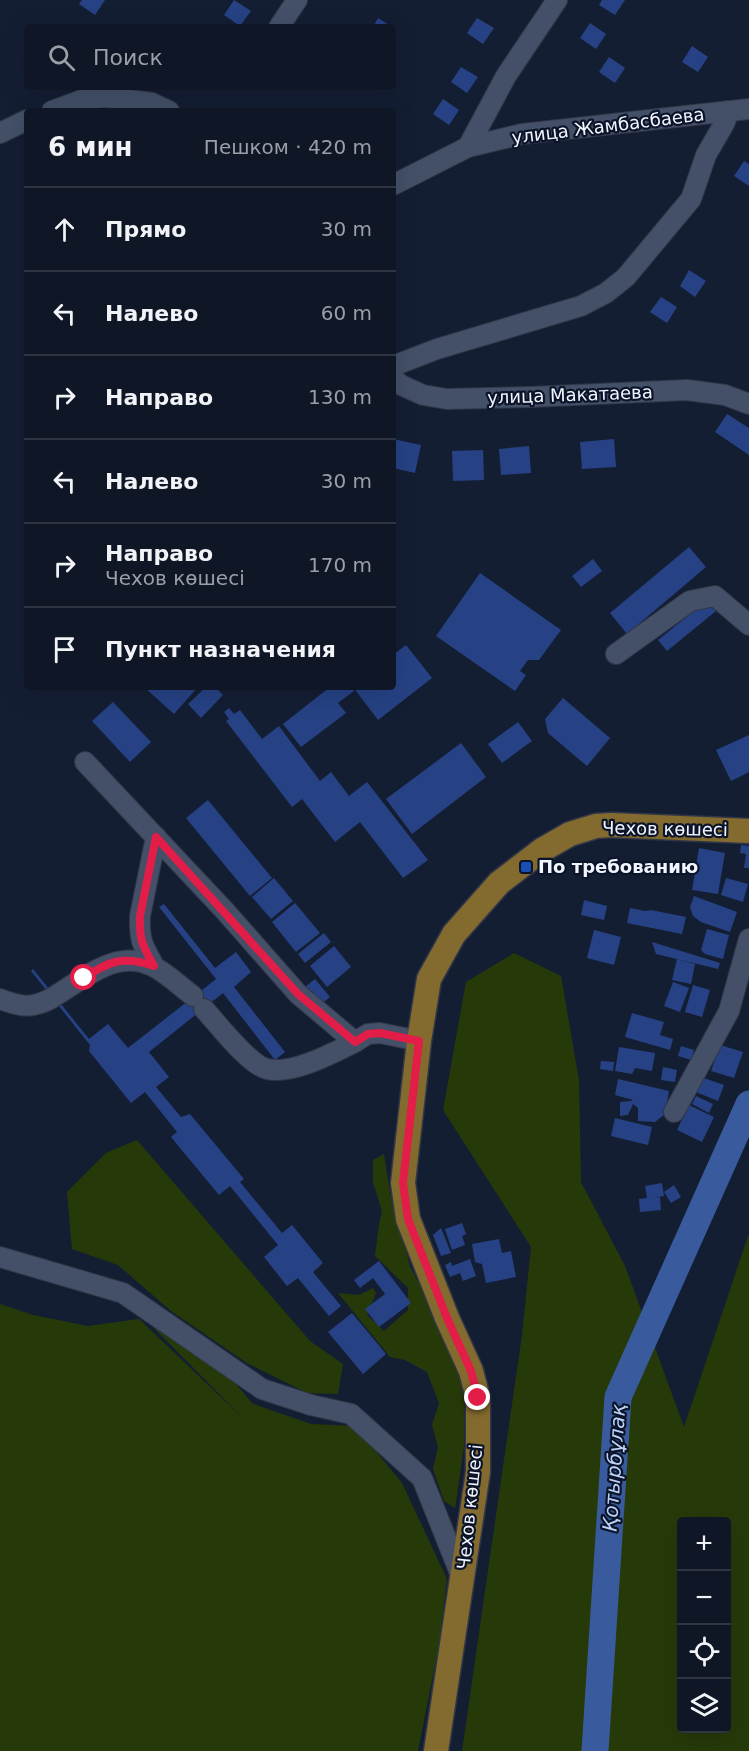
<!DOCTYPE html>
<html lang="ru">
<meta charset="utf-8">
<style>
:root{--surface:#0f1626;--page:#1d2332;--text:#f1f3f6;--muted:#9b9fa7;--line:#2f3543}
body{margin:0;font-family:"DejaVu Sans",sans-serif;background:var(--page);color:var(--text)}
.controls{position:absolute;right:18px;bottom:18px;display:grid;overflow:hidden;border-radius:6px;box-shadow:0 6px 24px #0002}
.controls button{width:54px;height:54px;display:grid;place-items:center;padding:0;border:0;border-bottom:2px solid var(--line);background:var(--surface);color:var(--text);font:30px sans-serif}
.stop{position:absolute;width:18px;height:18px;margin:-14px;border:4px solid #e11d48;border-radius:50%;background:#fff}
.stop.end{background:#e11d48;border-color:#fff;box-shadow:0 2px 6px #0008}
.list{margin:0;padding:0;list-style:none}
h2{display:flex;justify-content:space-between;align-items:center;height:78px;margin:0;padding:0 24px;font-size:26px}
h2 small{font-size:20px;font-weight:400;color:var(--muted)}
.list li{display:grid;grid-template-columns:39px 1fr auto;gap:18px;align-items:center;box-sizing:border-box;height:84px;padding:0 24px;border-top:2px solid var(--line)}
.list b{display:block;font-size:22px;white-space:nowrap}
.list p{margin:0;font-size:20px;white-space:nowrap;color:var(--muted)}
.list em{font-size:20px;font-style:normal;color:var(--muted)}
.icon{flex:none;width:33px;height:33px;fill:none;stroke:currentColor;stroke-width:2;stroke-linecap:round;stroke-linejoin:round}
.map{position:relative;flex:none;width:749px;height:1751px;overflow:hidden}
.search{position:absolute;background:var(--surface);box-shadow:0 6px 24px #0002;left:24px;top:24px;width:372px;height:66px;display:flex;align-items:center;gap:15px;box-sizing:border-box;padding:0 21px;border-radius:6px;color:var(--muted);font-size:22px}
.panel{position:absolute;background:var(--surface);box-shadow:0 6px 24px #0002;left:24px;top:108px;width:372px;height:582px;border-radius:6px}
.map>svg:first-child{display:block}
</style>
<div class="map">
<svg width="749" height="1751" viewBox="0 0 749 1751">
<rect width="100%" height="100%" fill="#141e33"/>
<g fill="#263a09" fill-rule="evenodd">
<path d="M514 953 561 976 579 1080 581 1182 625 1266 684 1427 749 1233V1751H462L522 1335 531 1247 443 1110 466 982ZM682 1522H726V1728H682Z"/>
<polygon points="137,1140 310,1341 343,1364 338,1394 307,1393 247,1363 171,1311 118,1265 72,1249 67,1192 106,1153"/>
<polygon points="384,1154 390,1193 410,1266 444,1331 464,1382 464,1447 455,1508 444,1501 433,1469 438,1447 432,1425 439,1403 427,1372 405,1360 390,1357 338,1293 359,1295 373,1288 376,1293 367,1315 384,1331 408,1310 408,1288 375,1256 379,1224 382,1211 373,1182 373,1160"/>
<polygon points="0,1304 33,1315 88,1326 139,1319 245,1420 140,1314 230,1377 253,1404 311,1424 355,1426 402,1483 447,1579 439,1645 418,1751 0,1751"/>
</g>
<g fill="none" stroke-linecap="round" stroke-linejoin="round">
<polyline stroke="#395b9e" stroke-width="27" points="595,1751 618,1397 749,1104"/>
</g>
<g fill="#264284">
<polygon points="82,0 105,0 95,15 79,4"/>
<polygon points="234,0 251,11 240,26 224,15"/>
<polygon points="602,0 625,0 615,15 599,5"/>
<polygon points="378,18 392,27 373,27"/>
<polygon points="477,18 494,28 483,44 467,33"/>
<polygon points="590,23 606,34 596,49 580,38"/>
<polygon points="692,46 708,57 698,72 682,62"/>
<polygon points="609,57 625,68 615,83 599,72"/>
<polygon points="461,67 478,77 467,93 451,82"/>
<polygon points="443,99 459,110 449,125 433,114"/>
<polygon points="744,161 749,164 749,186 734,176"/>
<polygon points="689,270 706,281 695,297 680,286"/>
<polygon points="661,297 677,307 667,323 650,312"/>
<polygon points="727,414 749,428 749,455 715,432"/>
<polygon points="393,439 421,445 415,473 393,468"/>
<polygon points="614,439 616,467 582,469 580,442"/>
<polygon points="529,446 531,473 501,475 499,449"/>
<polygon points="483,450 484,480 453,481 452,451"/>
<polygon points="689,547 706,567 627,634 610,613"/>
<polygon points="593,559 602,571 581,587 572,576"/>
<polygon points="480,573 561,630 539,660 528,660 520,671 526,675 515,691 436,636"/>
<polygon points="707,600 716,611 667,651 658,640"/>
<polygon points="406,645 432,678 378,720 353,687 393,687 393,655"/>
<polygon points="144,687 198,687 174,714"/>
<polygon points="206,687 215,687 223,695 201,718 188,704"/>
<polygon points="330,687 351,687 354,691 338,703 346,713 301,747 283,724"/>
<polygon points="563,698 610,738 587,766 548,733 545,719"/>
<polygon points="113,702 151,742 130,762 92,721"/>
<polygon points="229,708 234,714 240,710 262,739 279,726 320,781 331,772 349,796 367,782 428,860 403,878 360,822 335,842 302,799 292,807 226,721 229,719 224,712"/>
<polygon points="518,722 532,741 502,763 488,744"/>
<polygon points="749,735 749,772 731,781 716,750"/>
<polygon points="461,743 486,777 412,834 386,799"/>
<polygon points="208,800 272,878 250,896 186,818"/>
<polygon points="741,845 749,846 749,868 744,868 746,854 740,853"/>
<polygon points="699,848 725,853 718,894 692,890"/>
<polygon points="274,878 293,901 271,919 252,897"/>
<polygon points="726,878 748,884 743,902 721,895"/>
<polygon points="694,896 737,912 730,932 701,922 693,916 690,907"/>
<polygon points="584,900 607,906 604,920 581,915"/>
<polygon points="295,903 320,933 296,952 272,922"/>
<polygon points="164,904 215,968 236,952 251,972 234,987 285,1052 275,1060 223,993 149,1052 169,1077 156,1087 181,1117 190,1114 244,1179 240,1182 282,1233 292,1225 323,1263 313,1272 341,1306 329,1316 298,1278 287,1286 264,1257 278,1245 230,1186 219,1195 171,1137 177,1132 145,1092 131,1103 89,1051 90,1045 31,971 33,969 89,1039 108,1024 128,1048 216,979 159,907"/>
<polygon points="630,908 645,911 651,910 686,917 682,934 627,923"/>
<polygon points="707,929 729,935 723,959 705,954 701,950"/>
<polygon points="594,930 621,937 614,965 587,958"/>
<polygon points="324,933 331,942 305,963 298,954"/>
<polygon points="652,942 720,963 718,969 656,954"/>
<polygon points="334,946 351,967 327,987 310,966"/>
<polygon points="677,959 695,964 691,984 672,980"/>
<polygon points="315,979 330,997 320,1005 305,987"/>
<polygon points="673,982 689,988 680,1012 664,1006"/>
<polygon points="693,985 710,990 702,1017 685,1012"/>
<polygon points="632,1013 664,1022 660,1035 673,1039 670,1050 625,1037"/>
<polygon points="720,1045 743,1052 734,1078 711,1071"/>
<polygon points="681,1046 694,1050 691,1060 678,1056"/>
<polygon points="619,1047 655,1053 652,1071 635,1068 632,1074 615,1071"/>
<polygon points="601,1061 614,1062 613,1071 600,1069"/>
<polygon points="663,1067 677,1070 675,1082 661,1080"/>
<polygon points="701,1077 724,1085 718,1101 696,1092"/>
<polygon points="618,1079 669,1091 665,1114 655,1122 638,1121 638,1108 633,1104 628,1115 620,1116 620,1102 631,1101 633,1100 615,1095"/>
<polygon points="696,1096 713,1104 709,1113 692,1104"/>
<polygon points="689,1105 714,1117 702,1142 677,1130"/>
<polygon points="615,1118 652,1127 648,1145 611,1136"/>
<polygon points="662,1183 664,1196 651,1198 660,1197 661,1210 640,1212 639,1199 647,1198 645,1186"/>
<polygon points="674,1185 681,1197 671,1203 664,1192"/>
<polygon points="462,1223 466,1234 462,1236 465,1245 452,1250 445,1229"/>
<polygon points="441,1228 451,1253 441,1256 433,1235"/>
<polygon points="499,1239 502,1253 511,1251 516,1277 486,1283 482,1264 475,1262 472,1244"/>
<polygon points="470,1259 476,1276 463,1281 460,1273 450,1277 445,1265 451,1262 452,1266"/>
<polygon points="379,1261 411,1303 379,1327 365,1309 385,1294 373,1278 360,1288 354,1280"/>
<polygon points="352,1313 386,1354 363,1374 328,1332"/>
</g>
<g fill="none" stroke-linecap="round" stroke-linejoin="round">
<defs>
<g id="minor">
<polyline points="279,27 297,0"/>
<polyline points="52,111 82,100 105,97 152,103 169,111"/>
<polyline points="0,133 27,120"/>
<polyline points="468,147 506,76 557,0"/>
<polyline points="393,185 468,147 522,134 749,109"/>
<polyline points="393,366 437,349 581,306 606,293 626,277 691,199 706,155 724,124 729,111"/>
<polyline points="393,378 401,385 423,395 447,399 530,397 687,390 725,395 749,404"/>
<polyline points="616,654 690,601 715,596 749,625"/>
<polyline points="85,762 225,911 298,994 355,1042 368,1034 380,1033 419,1041"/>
<path d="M154 966C143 946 139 941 140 916L156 837"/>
<path d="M55 996C85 978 119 946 156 968 170 976 181 987 193 996"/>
<path d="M0 999C21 1007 32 1009 52 998"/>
<path d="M204 1009C217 1023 249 1065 267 1069 292 1075 333 1053 355 1042"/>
<polyline points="674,1112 729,1011 749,939"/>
<polyline points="0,1257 123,1293 262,1389 311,1405 351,1414 422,1478 462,1578"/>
</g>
<polyline id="major" points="436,1751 478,1472 478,1398 471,1371 447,1318 408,1219 403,1183 419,1041 429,979 454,934 499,883 542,850 570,834 596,826 611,825 749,831"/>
</defs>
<use href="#minor" stroke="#323748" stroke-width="22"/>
<use href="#major" stroke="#323748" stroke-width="27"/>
<use href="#minor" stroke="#435068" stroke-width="20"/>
<use href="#major" stroke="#836a2e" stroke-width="24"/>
</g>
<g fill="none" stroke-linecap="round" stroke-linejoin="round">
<path stroke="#e11d48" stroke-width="8" d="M84 978C110 960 124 956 154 966 143 946 139 941 140 916L156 837 298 994 355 1042 368 1034 380 1033 419 1041 403 1183 408 1219 447 1318 471 1371 478 1398"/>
</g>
<rect fill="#1a4fb4" stroke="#0b1429" stroke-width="2" x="520" y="861" width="12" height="12" rx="3"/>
<g text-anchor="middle" stroke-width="4.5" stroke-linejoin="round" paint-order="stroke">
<g font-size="18" fill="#f0f5fe" stroke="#0b1429">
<text transform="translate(608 126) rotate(-7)" y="6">улица Жамбасбаева</text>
<text transform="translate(570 395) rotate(-2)" y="6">улица Макатаева</text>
<text transform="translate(665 829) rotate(1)" y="6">Чехов көшесі</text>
<text transform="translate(470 1507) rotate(-84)" y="6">Чехов көшесі</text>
</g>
<g font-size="18" font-weight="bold" fill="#f0f5fe" stroke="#0b1429" text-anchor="start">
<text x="538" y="873">По требованию</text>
</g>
<g font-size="20" font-style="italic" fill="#bdd2f9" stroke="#0b1429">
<text transform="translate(614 1468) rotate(-86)" y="7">Қотырбұлақ</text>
</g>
</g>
</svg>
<div class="controls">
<button>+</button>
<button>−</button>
<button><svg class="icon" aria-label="locate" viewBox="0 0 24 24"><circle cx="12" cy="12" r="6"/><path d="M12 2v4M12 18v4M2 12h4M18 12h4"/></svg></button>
<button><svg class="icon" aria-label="layers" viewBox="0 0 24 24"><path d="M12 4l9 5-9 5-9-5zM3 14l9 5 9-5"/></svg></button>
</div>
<div class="stop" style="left:84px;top:978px"></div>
<div class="stop end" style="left:478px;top:1398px"></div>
<div class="search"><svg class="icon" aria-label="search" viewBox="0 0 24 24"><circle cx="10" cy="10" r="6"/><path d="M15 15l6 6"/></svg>Поиск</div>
<section class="panel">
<h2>6 мин<small>Пешком · 420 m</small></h2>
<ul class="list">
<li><svg class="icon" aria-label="ahead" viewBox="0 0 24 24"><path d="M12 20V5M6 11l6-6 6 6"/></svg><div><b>Прямо</b></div><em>30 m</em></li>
<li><svg class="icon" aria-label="left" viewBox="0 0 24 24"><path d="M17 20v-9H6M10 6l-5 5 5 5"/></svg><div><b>Налево</b></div><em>60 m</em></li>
<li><svg class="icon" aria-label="right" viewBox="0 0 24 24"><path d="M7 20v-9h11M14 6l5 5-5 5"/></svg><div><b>Направо</b></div><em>130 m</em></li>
<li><svg class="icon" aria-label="left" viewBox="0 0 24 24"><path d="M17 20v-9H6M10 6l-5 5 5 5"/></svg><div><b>Налево</b></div><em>30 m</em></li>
<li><svg class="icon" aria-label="right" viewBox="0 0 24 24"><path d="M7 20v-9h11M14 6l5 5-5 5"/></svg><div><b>Направо</b><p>Чехов көшесі</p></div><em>170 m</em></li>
<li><svg class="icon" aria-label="arrive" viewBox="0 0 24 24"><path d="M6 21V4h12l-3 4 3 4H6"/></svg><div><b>Пункт назначения</b></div></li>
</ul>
</section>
</div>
